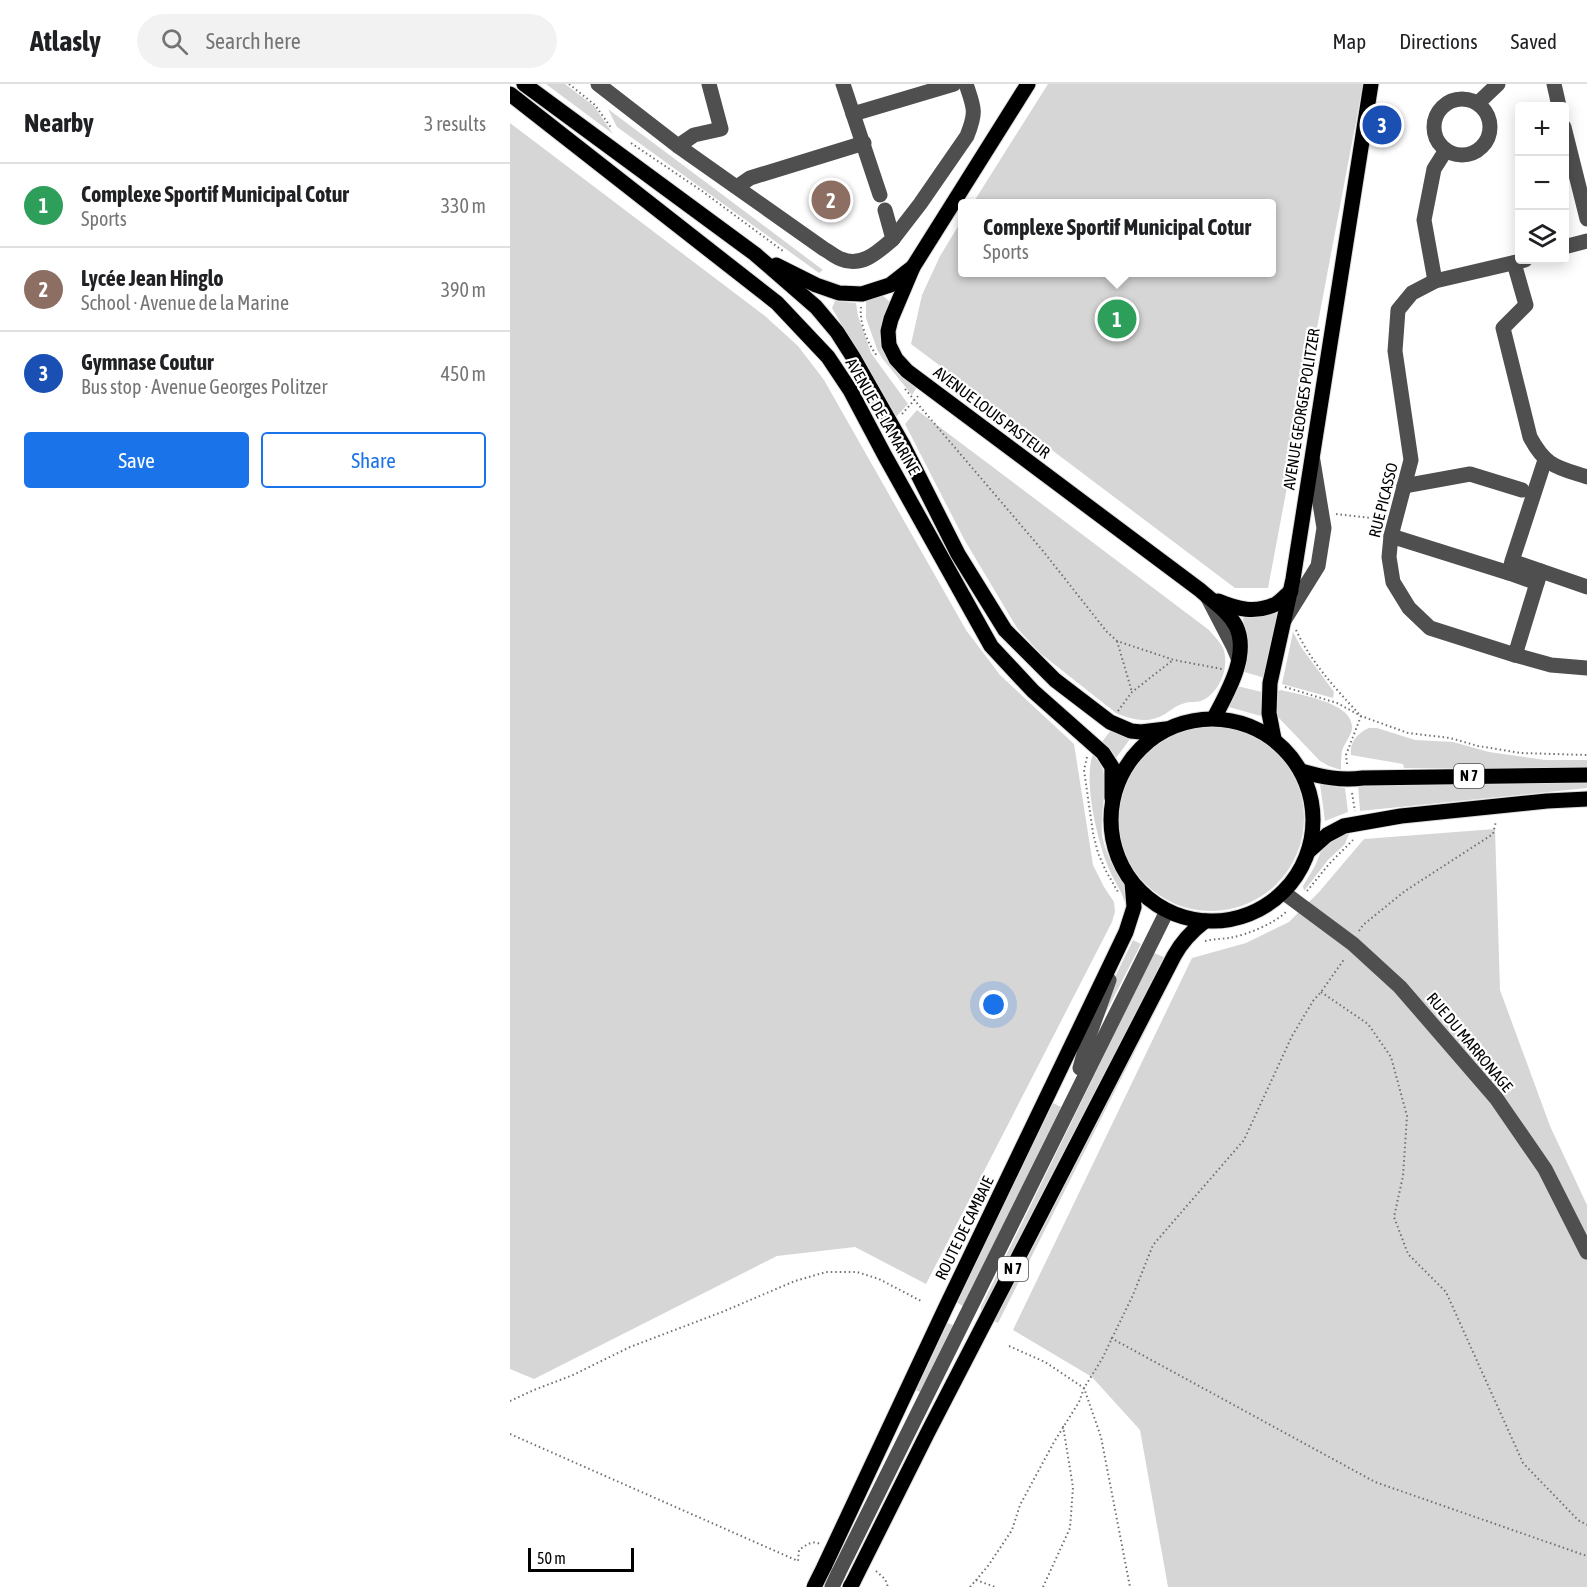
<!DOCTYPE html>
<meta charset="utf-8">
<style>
:root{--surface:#fff;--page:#f2f2f2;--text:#202124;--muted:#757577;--line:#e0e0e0;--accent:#1a73e8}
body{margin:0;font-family:"Asap Condensed",sans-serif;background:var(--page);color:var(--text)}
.controls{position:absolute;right:18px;top:18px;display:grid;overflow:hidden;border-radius:6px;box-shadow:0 3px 15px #0003}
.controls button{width:54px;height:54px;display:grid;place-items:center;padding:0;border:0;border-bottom:2px solid var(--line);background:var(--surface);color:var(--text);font:30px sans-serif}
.scale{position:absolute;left:18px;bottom:15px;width:106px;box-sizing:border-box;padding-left:6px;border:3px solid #000;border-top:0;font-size:16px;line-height:21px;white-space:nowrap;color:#000;-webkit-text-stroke:4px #fff;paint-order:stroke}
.you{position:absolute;left:484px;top:921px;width:21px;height:21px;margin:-15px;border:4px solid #fff;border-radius:50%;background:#1a73e8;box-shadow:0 0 0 9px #1a73e833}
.badge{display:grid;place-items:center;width:39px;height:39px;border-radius:50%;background:var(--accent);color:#fff;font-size:20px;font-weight:700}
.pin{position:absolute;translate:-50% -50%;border:3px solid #fff;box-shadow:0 2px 6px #0006}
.popup{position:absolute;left:448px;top:115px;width:318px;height:78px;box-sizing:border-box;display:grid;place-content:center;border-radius:6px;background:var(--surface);filter:drop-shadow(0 2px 4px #0005);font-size:20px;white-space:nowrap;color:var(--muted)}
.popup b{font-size:22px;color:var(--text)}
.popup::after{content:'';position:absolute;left:50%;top:100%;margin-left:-12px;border:12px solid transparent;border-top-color:var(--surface)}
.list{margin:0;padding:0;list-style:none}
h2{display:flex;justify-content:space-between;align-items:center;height:78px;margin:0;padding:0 24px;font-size:26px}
h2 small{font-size:20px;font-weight:400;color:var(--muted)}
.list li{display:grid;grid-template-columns:39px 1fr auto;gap:18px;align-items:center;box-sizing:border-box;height:84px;padding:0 24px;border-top:2px solid var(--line)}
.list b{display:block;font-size:22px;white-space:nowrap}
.list p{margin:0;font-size:20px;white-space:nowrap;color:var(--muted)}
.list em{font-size:20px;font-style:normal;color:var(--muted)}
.actions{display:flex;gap:12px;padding:18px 24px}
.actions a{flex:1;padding:14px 0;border:2px solid var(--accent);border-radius:6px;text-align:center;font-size:21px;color:var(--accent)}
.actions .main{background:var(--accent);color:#fff}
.icon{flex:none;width:33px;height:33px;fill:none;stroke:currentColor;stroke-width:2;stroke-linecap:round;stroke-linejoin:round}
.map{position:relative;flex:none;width:1077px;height:1503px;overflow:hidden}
header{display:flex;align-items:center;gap:36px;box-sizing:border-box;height:84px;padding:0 30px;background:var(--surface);border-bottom:2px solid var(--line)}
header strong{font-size:28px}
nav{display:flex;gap:33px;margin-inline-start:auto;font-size:21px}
.search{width:420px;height:54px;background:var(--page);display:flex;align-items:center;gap:15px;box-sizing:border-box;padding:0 21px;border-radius:33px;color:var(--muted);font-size:22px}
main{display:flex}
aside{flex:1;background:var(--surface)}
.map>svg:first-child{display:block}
</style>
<header>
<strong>Atlasly</strong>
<div class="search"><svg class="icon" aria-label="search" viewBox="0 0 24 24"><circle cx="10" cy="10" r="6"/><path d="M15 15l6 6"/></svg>Search here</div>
<nav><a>Map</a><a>Directions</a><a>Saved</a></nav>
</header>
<main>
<aside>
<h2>Nearby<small>3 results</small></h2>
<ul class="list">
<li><span class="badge" style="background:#2e9e5b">1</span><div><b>Complexe Sportif Municipal Cotur</b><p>Sports</p></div><em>330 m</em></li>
<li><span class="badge" style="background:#8d6e63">2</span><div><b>Lycée Jean Hinglo</b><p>School · Avenue de la Marine</p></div><em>390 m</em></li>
<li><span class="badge" style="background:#1a4fb4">3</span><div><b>Gymnase Coutur</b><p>Bus stop · Avenue Georges Politzer</p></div><em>450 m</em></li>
</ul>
<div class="actions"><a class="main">Save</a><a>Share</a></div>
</aside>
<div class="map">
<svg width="1077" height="1503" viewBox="0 0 1077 1503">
<rect width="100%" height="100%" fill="#fff"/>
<g fill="#d6d6d6">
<polygon points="36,0 55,0 84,22 103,50"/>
<polygon points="538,0 853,0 758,504 725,504 401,260 412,211 430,172 452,136 452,188 762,188 762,119 463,119"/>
<polygon points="98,25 313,186 309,189 107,43"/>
<polygon points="0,39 255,232 288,262 314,296 456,546 490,591 564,660 583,781 594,803 604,818 605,828 602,838 416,1200 345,1163 267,1172 24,1295 0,1285"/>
<polygon points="371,210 380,218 374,235 407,303 402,311 372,274 367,265 356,234 356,215"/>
<polygon points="325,217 346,219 348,232 361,269 398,320 385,334 322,224"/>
<path d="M407 326 699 546C704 552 710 558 713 564 720 582 710 608 693 616 687 619 681 617 675 619 667 621 661 626 655 630 639 640 622 636 606 629L530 569 507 544 454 455 395 340Z"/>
<polygon points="765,528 770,532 755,594 731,587 737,556 733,535 735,531 754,532"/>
<polygon points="783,548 791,563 824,608 823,614 772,600"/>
<polygon points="727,602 752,608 751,632 715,622"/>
<path d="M771 606C790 611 841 618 842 642 843 650 834 659 832 667 831 673 831 680 831 686L819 682 810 677 768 633 766 622 767 607Z"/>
<circle cx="701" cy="734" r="93"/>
<path d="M859 644H867L905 656 943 658 979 668 1035 676H1077V684H894L893 680 841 671C839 658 848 649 859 644Z"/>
<polygon points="601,646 620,655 606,674 592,658"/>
<path d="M583 670C585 673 589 677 591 681 600 700 588 734 593 756 598 777 610 793 620 811L616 823C613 807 602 795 597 780 587 754 573 696 583 670Z"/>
<polygon points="1077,695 1077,704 850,727 848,701"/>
<polygon points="810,700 835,704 838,728 815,737"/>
<polygon points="985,745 990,906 1040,1042 1077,1121 1077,1503 658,1503 630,1346 582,1293 503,1246 682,874 736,859 779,838 809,808 854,755"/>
<polygon points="840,747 835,760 818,776 794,807 793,802 805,782 813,762"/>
<polygon points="623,856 631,860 585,950 603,897"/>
<polygon points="644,869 654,873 574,1034 475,1225 471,1228 471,1223"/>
<polygon points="665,878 669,880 488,1239 484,1237 537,1136"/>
<polygon points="543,1019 551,1023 453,1222 444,1217"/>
<polygon points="434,1238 443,1241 410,1308 405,1306"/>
</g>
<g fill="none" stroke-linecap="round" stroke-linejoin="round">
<defs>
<g id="major">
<polyline points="14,0 245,170 306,223 327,248 343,273 393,361 448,470 495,546 545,596 600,638 621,647 631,648 656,645"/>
<path d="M518 0 403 183 381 235 378 247 379 261 386 275 397 287 690 506C702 517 718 527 726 542 740 571 717 609 704 634"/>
<polyline points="0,10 267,219 318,273 340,306 375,372 481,562 523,607 593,669 602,683 602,714"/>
<polyline points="266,181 306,201 329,209 352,210 380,201 403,183"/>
<path d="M708 517C727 525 745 530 766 520 771 517 776 511 781 507"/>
<circle cx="702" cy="736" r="101"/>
<polyline points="764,655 759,629 760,599 783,495 861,0"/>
<path d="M791 687C812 693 831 697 853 694L1077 691"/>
<polyline points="799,767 817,751 834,742 891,732 1037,717 1077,715"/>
<polyline points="314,1483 435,1225 616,848 624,823 622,798"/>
<path d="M343 1498 417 1350 664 872C672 857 682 847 695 837"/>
</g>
</defs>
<use href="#major" stroke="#dbdbdb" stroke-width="17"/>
<g stroke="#717171" stroke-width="2" stroke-dasharray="1.5 3" stroke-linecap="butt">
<polyline points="59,0 85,21 102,45"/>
<polyline points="121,59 192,107 273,167"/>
<path d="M351 223C349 239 358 261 368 273"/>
<polyline points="395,305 533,467 597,548 607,557 664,576 712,585"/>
<polyline points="392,330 408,312"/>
<polyline points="826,430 871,435"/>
<path d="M786 546C801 578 825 604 849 630"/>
<polyline points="607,557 622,608"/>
<polyline points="775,603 827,619 851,632 898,649 940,654 968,662 1011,669 1077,671"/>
<polyline points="608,627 622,608 663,576"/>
<polyline points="577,673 574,686 583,749 588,769 596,787 608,808"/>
<polyline points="837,680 836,671 851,632"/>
<polyline points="842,709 845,727"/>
<polyline points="797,807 819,780 843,756"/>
<polyline points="849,847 853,841 895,807 983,750 986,737"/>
<path d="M695 857C703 855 711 855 719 854 737 851 763 840 776 828"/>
<polyline points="811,908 858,940 881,973 897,1032 893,1092 884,1133 898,1170 936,1208 1013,1379 1068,1436 1077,1441"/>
<polyline points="601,1254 865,1398 1077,1472"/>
<polyline points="499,1262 535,1278 574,1304 591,1353 620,1503"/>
<polyline points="0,1317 24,1306 63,1291 120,1263 212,1228 285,1197 316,1188 347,1188 369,1195 411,1217"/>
<path d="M0 1350 288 1477 289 1466C296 1461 302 1456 310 1460"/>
<polyline points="366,1487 375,1495 378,1503"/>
<polyline points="466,1496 485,1503"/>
<polyline points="460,1503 478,1482 502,1446 510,1421 544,1358 569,1318 574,1304 592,1275 623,1211 643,1161 734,1056 782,952 803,917 811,908 835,874"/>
<polyline points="533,1503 560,1444 563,1403 553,1342"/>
</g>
<g stroke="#4f4f4f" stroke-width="15">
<path d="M88 0 168 62 314 165C320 168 325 173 331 175 352 184 369 167 383 155L375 126"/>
<polyline points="333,0 370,111"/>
<polyline points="1044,0 1049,22"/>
<circle cx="952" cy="43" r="28"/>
<polyline points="968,19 988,0"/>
<polyline points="343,30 444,0"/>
<polyline points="1054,43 1077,135"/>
<polyline points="168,62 184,51 211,45 199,0"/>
<polyline points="227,103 240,94 354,59"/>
<path d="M383 155 410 120 457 52C467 27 464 24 456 0"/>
<polyline points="1054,163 1077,157"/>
<polyline points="1015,176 925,197 902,209 888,226 885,267 901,376 881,452 879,473 883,498 899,524 920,544 1005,571 1041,581 1077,584"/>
<path d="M1004 179 1016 221 993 244 1020 353C1036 383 1047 383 1077 393"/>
<polyline points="925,197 914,136 924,85 936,66"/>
<polyline points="894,402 960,390 1012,406"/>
<polyline points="881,452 999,489"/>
<polyline points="1002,477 1031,487 1027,499 999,489 1002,477 1035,376"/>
<polyline points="1031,487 1077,503"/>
<polyline points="697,512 723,562 729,576"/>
<polyline points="775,535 808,482 814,444 803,377"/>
<polyline points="1005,571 1027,499"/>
<polyline points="773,808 843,860 890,903 986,1014 1035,1085 1077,1168"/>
<polyline points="570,984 580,949 599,896"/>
<polyline points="328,1490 657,827"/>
</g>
<use href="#major" stroke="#000" stroke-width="15"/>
<defs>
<g id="major-bridge">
<polyline points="304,1503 314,1483"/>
<polyline points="340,1503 343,1498"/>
</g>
</defs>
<use href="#major-bridge" stroke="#dbdbdb" stroke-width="17" stroke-linecap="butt"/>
<polyline stroke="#4f4f4f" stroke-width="15" points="322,1503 328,1490"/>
<use href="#major-bridge" stroke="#000" stroke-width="15"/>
</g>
<g text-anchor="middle" stroke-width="4.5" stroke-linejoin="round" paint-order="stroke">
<g fill="#fff" stroke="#4c4c4c" stroke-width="1.5">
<rect x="944" y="680" width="30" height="24" rx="4.5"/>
<rect x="488" y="1173" width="30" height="24" rx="4.5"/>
</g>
<g font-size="15" font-weight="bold" fill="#000">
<text x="959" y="697">N 7</text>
<text x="503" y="1190">N 7</text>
</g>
<g font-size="16" fill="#000" stroke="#fff">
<text transform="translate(791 325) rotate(-81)" y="6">AVENUE GEORGES POLITZER</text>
<text transform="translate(482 328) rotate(37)" y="6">AVENUE LOUIS PASTEUR</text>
<text transform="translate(373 332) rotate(60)" y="6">AVENUE DE LA MARINE</text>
<text transform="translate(873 416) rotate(-76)" y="6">RUE PICASSO</text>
<text transform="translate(960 958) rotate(50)" y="6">RUE DU MARRONAGE</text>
<text transform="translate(454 1144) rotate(-64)" y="6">ROUTE DE CAMBAIE</text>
</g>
</g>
</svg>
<div class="controls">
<button>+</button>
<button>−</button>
<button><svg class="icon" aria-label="layers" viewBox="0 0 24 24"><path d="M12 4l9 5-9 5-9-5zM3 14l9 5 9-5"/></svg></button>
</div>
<div class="scale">50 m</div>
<div class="you"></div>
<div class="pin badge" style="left:607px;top:235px;background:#2e9e5b">1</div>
<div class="popup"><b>Complexe Sportif Municipal Cotur</b>Sports</div>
<div class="pin badge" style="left:321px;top:116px;background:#8d6e63">2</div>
<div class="pin badge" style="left:872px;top:41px;background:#1a4fb4">3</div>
</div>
</main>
